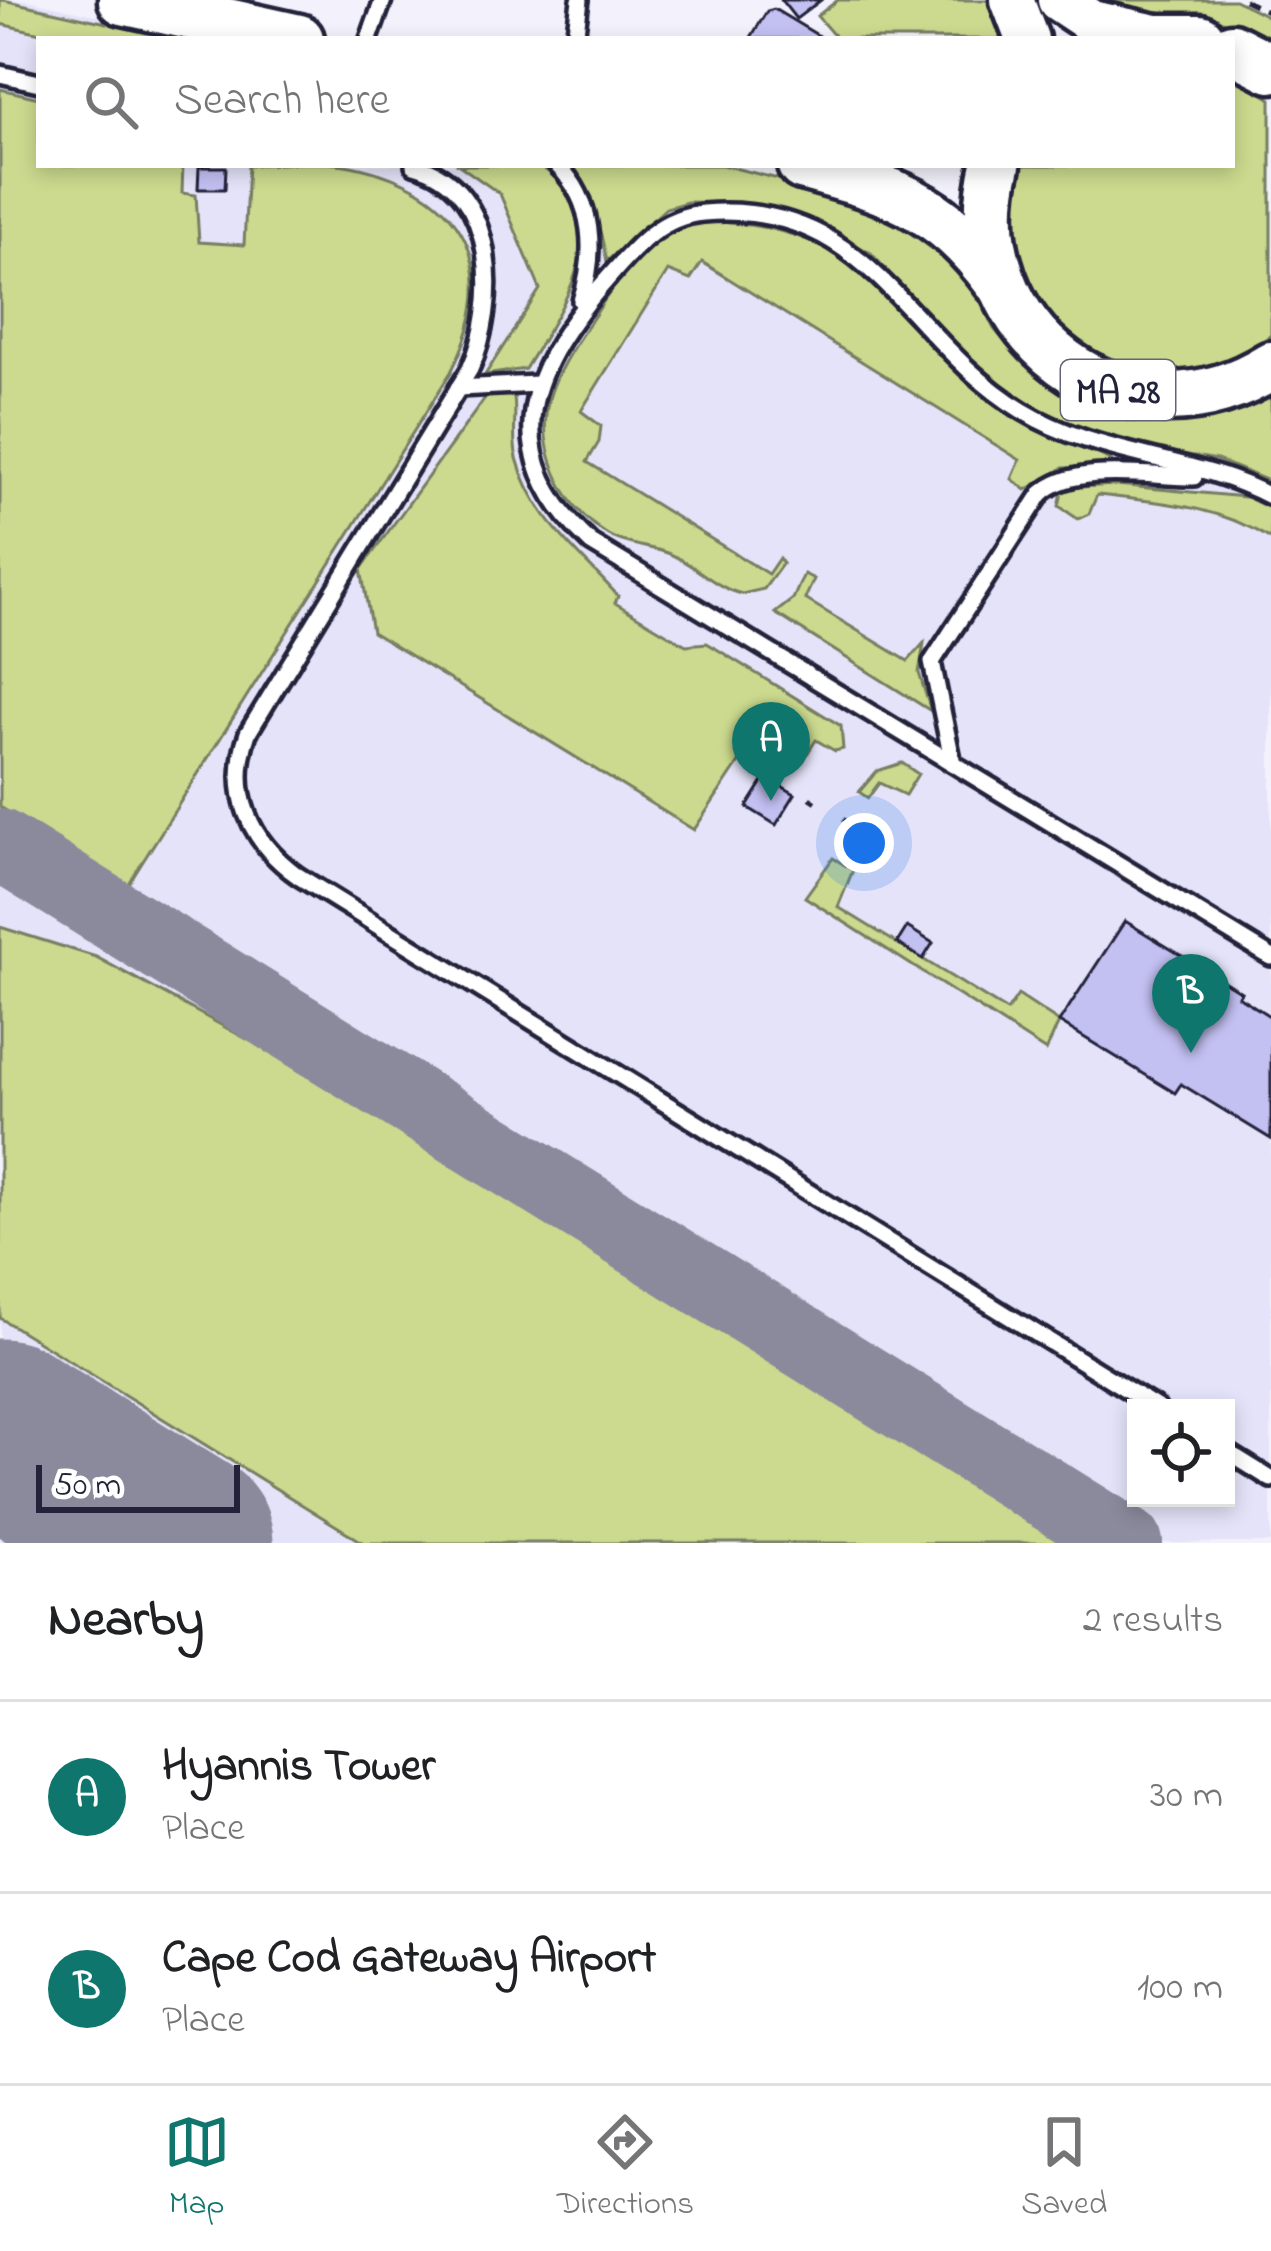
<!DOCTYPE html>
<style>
:root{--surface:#fff;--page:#f6f6f6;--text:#202124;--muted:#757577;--line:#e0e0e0;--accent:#0f766e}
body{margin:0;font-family:"Indie Flower",sans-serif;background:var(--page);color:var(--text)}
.controls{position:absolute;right:36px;bottom:36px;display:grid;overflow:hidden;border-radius:0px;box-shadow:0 6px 18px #0003}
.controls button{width:108px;height:108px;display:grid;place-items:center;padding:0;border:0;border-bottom:3px solid var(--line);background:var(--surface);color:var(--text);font:60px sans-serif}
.scale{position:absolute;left:36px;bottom:30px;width:204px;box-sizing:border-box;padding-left:12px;border:6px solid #22223b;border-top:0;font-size:33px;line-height:42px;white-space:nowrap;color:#22223b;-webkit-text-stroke:9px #fff;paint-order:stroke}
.you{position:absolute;left:864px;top:843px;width:42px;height:42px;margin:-30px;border:9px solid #fff;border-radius:50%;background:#1a73e8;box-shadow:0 0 0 18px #1a73e833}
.badge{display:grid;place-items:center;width:78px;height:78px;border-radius:50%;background:var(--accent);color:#fff;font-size:39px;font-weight:700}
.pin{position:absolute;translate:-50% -99px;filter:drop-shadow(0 3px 6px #0008)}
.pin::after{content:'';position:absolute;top:63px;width:42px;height:36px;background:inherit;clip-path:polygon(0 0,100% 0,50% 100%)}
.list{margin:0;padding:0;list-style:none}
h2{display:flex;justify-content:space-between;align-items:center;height:156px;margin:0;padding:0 48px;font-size:51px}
h2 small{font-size:39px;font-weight:400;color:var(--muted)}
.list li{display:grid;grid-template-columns:78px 1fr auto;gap:36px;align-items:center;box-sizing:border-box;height:192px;padding:0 48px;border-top:3px solid var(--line)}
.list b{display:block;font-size:45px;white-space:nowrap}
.list p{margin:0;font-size:39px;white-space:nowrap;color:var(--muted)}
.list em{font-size:39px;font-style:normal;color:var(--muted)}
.icon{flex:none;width:66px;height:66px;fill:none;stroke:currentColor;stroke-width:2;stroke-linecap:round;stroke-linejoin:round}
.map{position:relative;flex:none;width:1271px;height:1543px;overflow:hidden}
.search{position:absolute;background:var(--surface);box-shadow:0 6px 18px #0003;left:36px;right:36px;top:36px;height:132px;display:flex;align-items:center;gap:30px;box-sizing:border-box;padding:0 42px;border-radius:0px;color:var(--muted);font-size:45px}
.sheet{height:540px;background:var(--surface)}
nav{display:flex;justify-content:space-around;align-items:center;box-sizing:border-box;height:168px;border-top:3px solid var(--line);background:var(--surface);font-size:33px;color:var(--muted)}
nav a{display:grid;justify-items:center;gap:6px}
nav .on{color:var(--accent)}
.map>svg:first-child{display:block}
</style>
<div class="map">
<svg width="1271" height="1543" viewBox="0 0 1271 1543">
<rect width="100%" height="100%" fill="#f3f2fc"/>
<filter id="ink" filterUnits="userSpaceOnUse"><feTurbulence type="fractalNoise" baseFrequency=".00833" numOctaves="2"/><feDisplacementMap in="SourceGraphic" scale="24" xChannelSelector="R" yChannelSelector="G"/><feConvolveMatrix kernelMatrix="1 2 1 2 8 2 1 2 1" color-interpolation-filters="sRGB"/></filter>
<g filter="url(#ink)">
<path fill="#e5e3f9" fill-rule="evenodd" d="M0 0H27L204 39H39V165H708L878 215 1009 353 1084 409 1161 425 1271 429V1543H0ZM1136 1408H1226V1498H1136Z"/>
<g fill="#cbda8e" stroke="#767e64" stroke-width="3">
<polygon points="0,0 3,0 179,39 68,39 0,24"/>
<polygon points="838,0 992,0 1009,39 837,39 817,16"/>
<polygon points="1088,0 1235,0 1271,18 1271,39 1203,14 1116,12"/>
<path d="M1232 74 1271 99V335C1148 431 968 317 1023 165H1232Z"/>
<path d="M0 89 39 98V165H183L182 193 196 195 199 242 244 245 248 165C281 165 319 160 351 166 466 190 505 267 451 372L128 885 0 807Z"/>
<path d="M459 165H539C624 223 563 306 525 369L485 375 540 289 500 194Z"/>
<polygon points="571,165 722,165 887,206 965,269 994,329 1021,361 1071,398 1111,414 1172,421 1213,415 1271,395 1271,482 1217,460 1117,443 1023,402 952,343 871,253 802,217 747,203 687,202 666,208 607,261 592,197"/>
<path d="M705 221C745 223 784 228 821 246 896 285 935 364 1004 411 1026 427 1108 453 1117 466L1063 468 1026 490 1012 479 1020 460 702 262 690 280 668 271 581 411 601 426 599 442 587 462 768 574 779 558 783 563 764 589 742 594C715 588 696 565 670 554 651 546 626 546 608 535 562 507 533 444 551 392 561 363 580 337 597 312 624 268 651 230 705 221Z"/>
<path d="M513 392C518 411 511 436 517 458 533 518 578 551 618 596L615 603 686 645 707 643 841 726 843 749 835 751 816 740 802 762 758 734 694 830 372 632 361 569 488 394Z"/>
<path d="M1116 485 1255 498 1271 504V539C1216 505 1160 502 1097 495L1089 514 1078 519 1059 506 1063 488Z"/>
<polygon points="804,574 814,579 805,599 908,661 924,643 919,673 931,711 775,613 793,599"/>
<polygon points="902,763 918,774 905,795 879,783 868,798 859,792 877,771"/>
<polygon points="833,858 853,870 838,907 1007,1011 1018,995 1059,1022 1046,1051 805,897"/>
<polygon points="0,927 96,957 302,1069 1063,1543 364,1543 0,1318"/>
</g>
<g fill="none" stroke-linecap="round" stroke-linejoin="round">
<polyline stroke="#8a8a9c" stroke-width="72" points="0,845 1127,1543"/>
<polyline stroke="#8a8a9c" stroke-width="183" points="0,1430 182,1543"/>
</g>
<g fill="#c3c0f2" stroke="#22223b" stroke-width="3">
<polygon points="781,0 821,0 796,19"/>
<polygon points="774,9 824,39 750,39 767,11"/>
<polygon points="199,167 226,167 225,189 198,189"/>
<polygon points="766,777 795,794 776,825 747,807"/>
<polygon points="1125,921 1241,992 1238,996 1271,1017 1271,1139 1181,1084 1175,1093 1059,1022"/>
<polygon points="907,927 933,943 923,959 897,943"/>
</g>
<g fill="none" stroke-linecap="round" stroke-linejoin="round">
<defs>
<g id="lane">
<polyline points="369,39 383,0"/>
<polyline points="575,39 580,0"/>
<polyline points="0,74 39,83"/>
<path d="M414 165C500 187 499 306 470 369L248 733C227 792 249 841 298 876L1157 1408"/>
<path d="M557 165C595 201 596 254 581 301"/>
<polyline points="458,388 537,384"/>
<path d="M1271 497C1193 455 1100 458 1023 411 905 340 871 199 703 213 660 217 636 246 609 277 530 366 492 451 591 543L1271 957"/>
<path d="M952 759 932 662 1041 494C1074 462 1151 477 1194 477"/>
<polyline points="1226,1451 1271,1479"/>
</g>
<g id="secondary">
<polyline points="1012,0 1027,39"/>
<polyline points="1059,0 1092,22 1160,37"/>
</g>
<g id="primary">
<polyline points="123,0 299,39"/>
<polyline points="1141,39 1200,39"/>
<polyline points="1232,48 1271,68"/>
<path d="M802 165C893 190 940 203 998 281"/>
<path d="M996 165C955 331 1125 458 1271 366"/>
</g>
</defs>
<use href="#lane" stroke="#22223b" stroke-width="24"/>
<use href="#secondary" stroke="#22223b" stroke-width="51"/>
<use href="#primary" stroke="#22223b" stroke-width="57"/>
<g stroke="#22223b" stroke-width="4.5" stroke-dasharray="12 9" stroke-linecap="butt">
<polyline points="1244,0 1271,13"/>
<polyline points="810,798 816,802"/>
<polyline points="843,819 853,825"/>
</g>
<use href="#lane" stroke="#fff" stroke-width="15"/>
<use href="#secondary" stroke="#fff" stroke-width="42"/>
<use href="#primary" stroke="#fff" stroke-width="48"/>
</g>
</g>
<g text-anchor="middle" stroke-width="12" stroke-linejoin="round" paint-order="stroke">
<rect fill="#fff" stroke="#646476" stroke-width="3" x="1061" y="360" width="114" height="60" rx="9"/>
<g font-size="36" font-weight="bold" fill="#22223b">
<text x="1118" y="403">MA 28</text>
</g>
</g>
</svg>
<div class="controls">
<button><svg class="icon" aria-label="locate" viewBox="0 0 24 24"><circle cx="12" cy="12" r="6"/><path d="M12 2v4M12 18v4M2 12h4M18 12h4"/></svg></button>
</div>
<div class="scale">50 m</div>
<div class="you"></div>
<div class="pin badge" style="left:771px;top:801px">A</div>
<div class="pin badge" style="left:1191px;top:1053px">B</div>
<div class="search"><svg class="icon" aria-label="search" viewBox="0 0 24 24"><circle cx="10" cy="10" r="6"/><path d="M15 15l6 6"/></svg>Search here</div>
</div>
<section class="sheet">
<h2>Nearby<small>2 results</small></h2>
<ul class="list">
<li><span class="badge">A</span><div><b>Hyannis Tower</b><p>Place</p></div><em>30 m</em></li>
<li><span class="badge">B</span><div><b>Cape Cod Gateway Airport</b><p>Place</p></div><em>100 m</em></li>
</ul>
</section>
<nav>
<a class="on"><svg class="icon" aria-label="map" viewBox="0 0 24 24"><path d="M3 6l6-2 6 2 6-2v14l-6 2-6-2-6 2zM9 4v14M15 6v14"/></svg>Map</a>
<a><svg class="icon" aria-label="directions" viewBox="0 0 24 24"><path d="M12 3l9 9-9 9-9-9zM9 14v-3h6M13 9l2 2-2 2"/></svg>Directions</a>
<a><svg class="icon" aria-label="saved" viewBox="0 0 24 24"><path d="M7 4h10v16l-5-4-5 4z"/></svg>Saved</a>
</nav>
